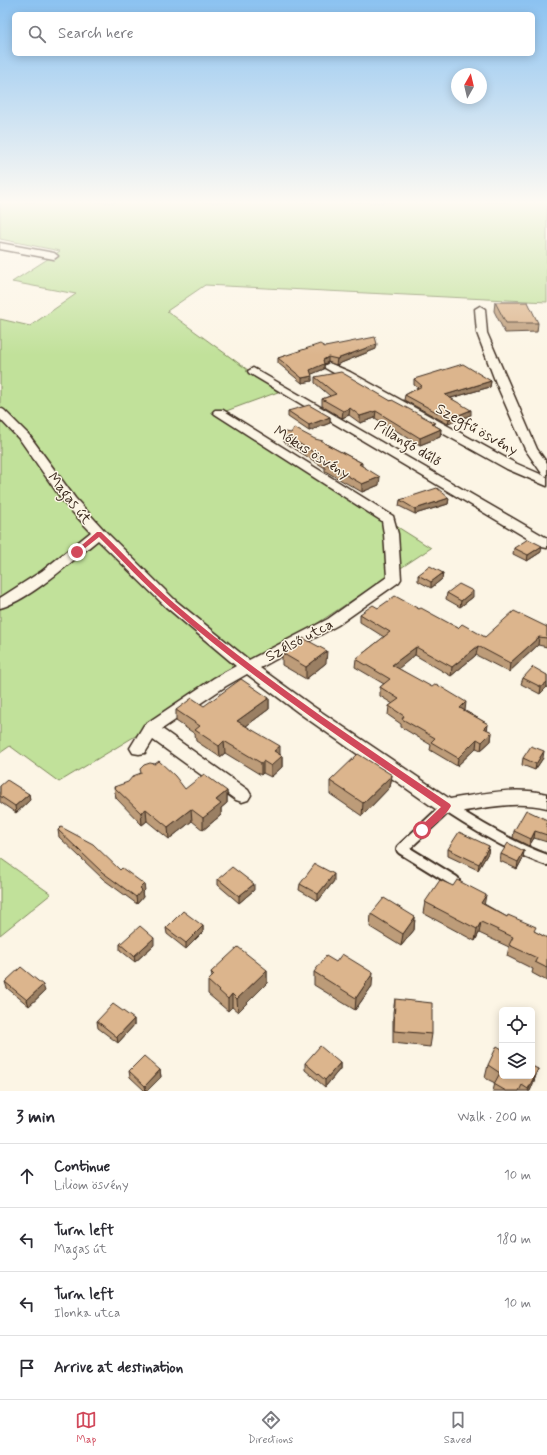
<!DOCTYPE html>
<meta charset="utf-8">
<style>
:root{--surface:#fff;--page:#f2f2f3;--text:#2b2b33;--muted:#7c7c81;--line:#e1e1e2;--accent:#d1495b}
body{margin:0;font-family:Mynerve,sans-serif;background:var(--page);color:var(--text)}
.controls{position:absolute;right:12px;bottom:12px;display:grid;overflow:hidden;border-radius:6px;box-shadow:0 2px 10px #0003}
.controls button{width:36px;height:36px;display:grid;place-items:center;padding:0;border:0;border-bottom:1px solid var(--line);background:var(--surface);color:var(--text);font:20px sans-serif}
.compass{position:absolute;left:451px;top:68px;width:36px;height:36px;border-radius:50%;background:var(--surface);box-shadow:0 2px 10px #0003;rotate:8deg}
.stop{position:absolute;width:12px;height:12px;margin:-9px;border:3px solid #d1495b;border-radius:50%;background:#fff}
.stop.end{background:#d1495b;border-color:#fff;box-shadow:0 1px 4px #0008}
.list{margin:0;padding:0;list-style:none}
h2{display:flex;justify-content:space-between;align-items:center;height:52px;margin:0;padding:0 16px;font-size:17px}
h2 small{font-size:13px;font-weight:400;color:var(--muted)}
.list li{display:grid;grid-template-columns:26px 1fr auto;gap:12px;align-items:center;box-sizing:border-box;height:64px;padding:0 16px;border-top:1px solid var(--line)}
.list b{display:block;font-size:15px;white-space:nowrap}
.list p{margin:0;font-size:13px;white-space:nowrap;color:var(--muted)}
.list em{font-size:13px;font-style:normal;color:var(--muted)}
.icon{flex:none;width:22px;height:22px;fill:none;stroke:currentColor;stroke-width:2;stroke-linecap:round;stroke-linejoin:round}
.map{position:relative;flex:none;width:547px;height:1091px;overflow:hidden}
.search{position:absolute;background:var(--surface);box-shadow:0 2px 10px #0003;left:12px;right:12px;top:12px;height:44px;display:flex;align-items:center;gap:10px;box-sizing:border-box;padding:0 14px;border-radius:6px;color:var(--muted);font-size:15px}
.sheet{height:308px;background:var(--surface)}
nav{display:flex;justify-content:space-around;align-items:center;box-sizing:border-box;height:56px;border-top:1px solid var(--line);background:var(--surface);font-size:11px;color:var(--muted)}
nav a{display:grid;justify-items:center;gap:2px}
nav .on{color:var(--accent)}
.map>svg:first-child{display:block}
</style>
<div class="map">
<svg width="547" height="1091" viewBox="0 0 547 1091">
<rect width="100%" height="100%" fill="#fcf5e5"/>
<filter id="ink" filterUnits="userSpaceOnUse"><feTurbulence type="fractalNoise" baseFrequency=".025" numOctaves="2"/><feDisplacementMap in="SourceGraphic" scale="8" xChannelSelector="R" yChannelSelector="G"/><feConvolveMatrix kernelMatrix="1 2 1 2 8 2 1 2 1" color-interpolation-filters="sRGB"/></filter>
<g filter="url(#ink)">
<g fill="#c1e19a" stroke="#7e865c">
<polygon points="0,202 547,202 547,302 205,285 167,311 278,392 218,414 431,548 265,658 59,782 10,746 0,753 0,319 30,326 76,294 12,282 60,251 0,239"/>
<polygon points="0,858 51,894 0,935"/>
</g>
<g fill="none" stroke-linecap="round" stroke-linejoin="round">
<defs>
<path id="lane" d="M454 881 402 849 447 807C479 828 511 847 547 860"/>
<g id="street">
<polygon points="0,243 54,253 58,256 54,259 0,249"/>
<polygon points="480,306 485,309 487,333 537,449 547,463 547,476 543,475 525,449 496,383 477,333 475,309"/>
<polygon points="329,363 350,372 515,463 547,477 547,486 507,469 325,368 324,366"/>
<polygon points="253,368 547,538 547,548 542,547 249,373 248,371"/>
<path d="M0 408 4 410 29 435 75 498 104 530 176 601 249 660 328 619 387 577 384 534 382 521 215 414 213 412 215 410H223L393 516 398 534 401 579 399 582 338 625 260 668 311 705 450 799C483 794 514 786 547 794V808C513 800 481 809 447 814L440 812 299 713 247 674 226 686 162 729 248 790 251 795 248 800 242 802 236 800 153 740 145 753 139 754 133 753 130 748 144 725 214 678 236 666 166 607 98 540C73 560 30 600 0 608V598L42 571 91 532 65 504 21 441 0 419Z"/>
</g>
</defs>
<use href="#lane" stroke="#3b2a1e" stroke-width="14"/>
<use href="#street" stroke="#3b2a1e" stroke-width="3"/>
<use href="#lane" stroke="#fcf5e5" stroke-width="10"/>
<use href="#street" fill="#fcf5e5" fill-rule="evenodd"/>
</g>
<g fill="#bd9c79" stroke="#3b2a1e">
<polygon points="495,302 538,323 537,332 505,333 494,311"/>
<polygon points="325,347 376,349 336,365 328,362 324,364 324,369 311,374 312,381 302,383 278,363 278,358"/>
<polygon points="315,377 391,401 441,429 440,437 420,445 375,418 360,423 349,415 342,418 322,406 322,399 330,396 315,383"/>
<polygon points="414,379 491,381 490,387 451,398 471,415 448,424 404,400 405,395 418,388 414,385"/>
<polygon points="288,411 330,417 330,423 309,431 288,417"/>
<polygon points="284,434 324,443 362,463 362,466 379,485 362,492 325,471 325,468 284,442"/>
<polygon points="449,498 448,504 415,514 399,506 400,500"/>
<polygon points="514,548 541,552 527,561 513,554"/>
<polygon points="443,573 442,579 431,588 418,581 418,575"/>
<polygon points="447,593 473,597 460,607 446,599"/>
<polygon points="378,608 419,609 458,628 485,637 547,627 547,647 538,645 509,672 476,655 451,676 415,655 398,668 465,711 488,724 487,730 492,732 491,741 481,750 476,748 457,766 430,750 431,745 401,727 401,724 388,715 389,706 393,704 380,696 380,687 384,684 355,667 356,659 384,637 360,622 360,614"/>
<polygon points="282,653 326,663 306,679 282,665"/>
<polygon points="547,675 547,687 540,694 521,684 523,678"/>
<polygon points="269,698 269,709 246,726 282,756 282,767 271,777 263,773 261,775 225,753 220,757 196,741 195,734 176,721 176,710"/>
<polygon points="523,758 543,758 535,770 522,765"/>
<polygon points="392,775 390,787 362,816 330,794 330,781"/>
<polygon points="0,786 29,794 30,800 16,813 0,802"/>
<polygon points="114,787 227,791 227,803 221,808 221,815 203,830 192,821 169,839 147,821 142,825 116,798"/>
<polygon points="547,820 547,842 534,838 529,846 513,838 514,831"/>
<polygon points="58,830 120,870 145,890 142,893 143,897 137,904 103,879 59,837"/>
<polygon points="489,846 488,853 478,870 448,856 448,849"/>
<polygon points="524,851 523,858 517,869 500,861 501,854"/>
<polygon points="218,879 254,890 239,903 218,885"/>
<polygon points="334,881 318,901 299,890 300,884"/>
<polygon points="453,886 507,917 547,938 547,981 532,973 533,969 507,956 509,947 479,933 475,941 423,913 425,902"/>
<polygon points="371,914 415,917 414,930 401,946 370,927"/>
<polygon points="203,926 203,932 186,949 167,934 166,928"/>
<polygon points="120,944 154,945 135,962 120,950"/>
<polygon points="267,970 267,983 238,1012 232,1007 228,1011 208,994 208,981 212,977 211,972"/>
<polygon points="314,972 372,986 355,1010 314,985"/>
<polygon points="5,982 45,991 29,1006 7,988"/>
<polygon points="395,999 432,1034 430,1047 393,1043 393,1012"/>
<polygon points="134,1019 134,1025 118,1043 98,1028 97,1021"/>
<polygon points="305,1063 340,1063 340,1069 325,1087 305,1070"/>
<polygon points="488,1065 538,1069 534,1081 530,1091 493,1091 495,1083 485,1078"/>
<polygon points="160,1070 161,1077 147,1091 145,1091 130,1077 129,1071"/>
</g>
<g fill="#9a7f63" stroke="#3b2a1e">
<polygon points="377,344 376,349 336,365 337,359"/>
<polygon points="328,357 328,362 324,364 324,369 310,375 310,370"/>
<polygon points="312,376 312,381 302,383 302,378"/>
<polygon points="491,381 490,387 444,400 445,395"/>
<polygon points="350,408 349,415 342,418 343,411"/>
<polygon points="471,410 471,415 448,424 449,419"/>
<polygon points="376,411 375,418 360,423 360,416"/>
<polygon points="330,417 330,423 309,431 309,425"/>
<polygon points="441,429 440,437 420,445 420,438"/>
<polygon points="380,477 379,485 362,492 362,484"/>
<polygon points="449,498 448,504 415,514 415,509"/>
<polygon points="542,546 541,552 527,561 528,555"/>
<polygon points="443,573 442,579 431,588 431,582"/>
<polygon points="473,591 473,597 460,607 461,601"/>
<polygon points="539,637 538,645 509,672 510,663"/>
<polygon points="478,646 476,655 451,676 452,667"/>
<polygon points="416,647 415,655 392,674 392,665"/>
<polygon points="327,651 326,663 306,679 306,667"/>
<polygon points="547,682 547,687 540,694 541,687"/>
<polygon points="269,698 269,709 238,732 237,721"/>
<polygon points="466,702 465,711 460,708"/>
<polygon points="488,724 487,732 484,728"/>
<polygon points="492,732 491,741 481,750 482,742"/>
<polygon points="477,739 476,748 457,766 458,758"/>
<polygon points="224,741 225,753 220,757 219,746"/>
<polygon points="280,746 280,757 282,756 282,767 271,777 271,766 274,751"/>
<polygon points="544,751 543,758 535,770 536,764"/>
<polygon points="263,761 263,773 261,775 261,763"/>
<polygon points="392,775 390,787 362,816 363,803"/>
<polygon points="227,791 227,803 221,808 221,815 203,830 203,818 216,800"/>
<polygon points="29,794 30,800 16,813 15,806"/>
<polygon points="146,809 147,821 142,825 141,813"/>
<polygon points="191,809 192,821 169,839 168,827"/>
<polygon points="535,831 534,838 529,846 531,839"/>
<polygon points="489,846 488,853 478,870 479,864"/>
<polygon points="524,851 523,858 517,869 518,862"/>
<polygon points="334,874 334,881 318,901 318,894"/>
<polygon points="144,884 145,890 142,893 143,897 137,904 136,897 140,888"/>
<polygon points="254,884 254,890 239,903 239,896"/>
<polygon points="486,895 484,906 481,903"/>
<polygon points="415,917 414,930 401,946 403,934"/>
<polygon points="481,922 479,933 475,941 477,929"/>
<polygon points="203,926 203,932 186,949 186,943"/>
<polygon points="154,938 154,945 135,962 134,956"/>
<polygon points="267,970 267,983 238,1012 237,999"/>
<polygon points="373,973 372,986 355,1010 356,998"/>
<polygon points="43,985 45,991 29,1006 27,1000"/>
<polygon points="232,994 232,1007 228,1011 228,999"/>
<polygon points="134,1019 134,1025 118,1043 117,1037"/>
<polygon points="340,1063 340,1069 325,1087 325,1080"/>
<polygon points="538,1069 534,1081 530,1091 528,1091"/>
<polygon points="160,1070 161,1077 147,1091 146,1091 145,1086"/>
</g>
<g fill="#dcb58d" stroke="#3b2a1e">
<polygon points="495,302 528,302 538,323 506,323"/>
<polygon points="375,337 377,344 337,359 328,357 323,360 324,364 310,370 312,376 302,378 278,358 320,344 325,347"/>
<polygon points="463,364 491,381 445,395 471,410 449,419 405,395 422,386 414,379"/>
<polygon points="341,372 391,401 392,400 435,423 432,424 441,429 420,438 376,411 360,416 350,408 343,411 322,399 336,394 315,377"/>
<polygon points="309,405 330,417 309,425 288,411"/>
<polygon points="294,428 315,439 323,441 324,443 362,463 359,464 380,477 362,484 325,463 329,462 284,434 285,432 291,433"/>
<polygon points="437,488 449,498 415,509 400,500"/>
<polygon points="528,539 542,546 528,555 514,548"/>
<polygon points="430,566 443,573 431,582 418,575"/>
<polygon points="459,584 473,591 461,601 447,593"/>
<polygon points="395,596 419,609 421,608 458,628 462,624 485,637 514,611 547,627 547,638 539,637 510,663 478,646 452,667 416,647 392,665 432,687 436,684 466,702 460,708 488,724 484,728 492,732 482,742 477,739 458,758 431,742 435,738 402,719 404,716 389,706 399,699 380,687 390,679 356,659 390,632 360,614 373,605 378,608"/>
<polygon points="303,638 327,651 306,667 282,653"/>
<polygon points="533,667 547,675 547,682 541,687 523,678"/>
<polygon points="241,679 269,698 237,721 280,746 274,751 282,756 271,766 263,761 261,763 224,741 219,746 195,730 200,726 176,710 192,698 204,706"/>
<polygon points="531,746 544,751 536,764 523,758"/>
<polygon points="358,754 392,775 363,803 330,781"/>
<polygon points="159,761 175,776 185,789 204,774 227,791 216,800 221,804 203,818 191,809 168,827 146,809 141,813 114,787 128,782 133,776 141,773 140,769 144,765 150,763 155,764"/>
<polygon points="7,780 29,794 15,806 0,796 0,786"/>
<polygon points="526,810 547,820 547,835 535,831 531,839 514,831"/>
<polygon points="61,827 93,844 120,870 122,868 144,884 140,888 142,890 136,897 102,872 58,830"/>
<polygon points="459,832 489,846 479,864 448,849"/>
<polygon points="508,843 524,851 518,862 501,854"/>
<polygon points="315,864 334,874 318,894 300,884"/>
<polygon points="232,867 254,884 239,896 218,879"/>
<polygon points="440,880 453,886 457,880 486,895 481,903 507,917 508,915 536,927 534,931 547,938 547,968 535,962 537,958 509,945 513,937 481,922 477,929 425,902"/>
<polygon points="384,898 415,917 403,934 371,914"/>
<polygon points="183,911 203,926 186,943 166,928"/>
<polygon points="140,926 154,938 134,956 120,944"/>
<polygon points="238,947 267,970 237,999 232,994 228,999 208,981 214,975 211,972"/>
<polygon points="342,954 373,973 356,998 314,972 326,956 336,962"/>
<polygon points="21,967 43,985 27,1000 5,982"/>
<polygon points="395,999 432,1003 432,1034 394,1031"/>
<polygon points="113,1004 134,1019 117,1037 97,1021"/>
<polygon points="320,1046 340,1063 325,1080 305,1063"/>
<polygon points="497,1046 502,1049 502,1076 532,1076 532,1066 538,1069 528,1089 522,1085 519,1091 506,1091 494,1084 500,1073 488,1065"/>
<polygon points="144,1056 160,1070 145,1086 129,1071"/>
</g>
</g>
<linearGradient id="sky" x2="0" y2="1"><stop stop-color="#8bc2f1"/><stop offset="0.57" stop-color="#fefaf3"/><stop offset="1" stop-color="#fefaf3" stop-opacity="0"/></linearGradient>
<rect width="547" height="355" fill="url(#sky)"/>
<path fill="#d1495b" d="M97 532H101C126 556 149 582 175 604 261 678 356 740 450 804L451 806C445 817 434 825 425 833H419L417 830 419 828 441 807C348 743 255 681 170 607 145 585 122 560 99 537L79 553H75V551Z"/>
<g text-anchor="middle" stroke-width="3" stroke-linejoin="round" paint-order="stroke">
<g font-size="15" fill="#3b2a1e" stroke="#fcf5e5">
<text transform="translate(477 429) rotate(29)" y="5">Szegfű ösvény</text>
<text transform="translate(408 443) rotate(31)" y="5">Pillangó dűlő</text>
<text transform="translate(312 452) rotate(32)" y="5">Mókus ösvény</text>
<text transform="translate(70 498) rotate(52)" y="5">Magas út</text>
<text transform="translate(299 640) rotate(-28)" y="5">Szélső utca</text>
</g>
</g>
</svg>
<div class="controls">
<button><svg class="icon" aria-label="locate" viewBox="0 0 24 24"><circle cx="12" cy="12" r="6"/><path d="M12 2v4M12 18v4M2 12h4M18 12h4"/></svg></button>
<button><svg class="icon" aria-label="layers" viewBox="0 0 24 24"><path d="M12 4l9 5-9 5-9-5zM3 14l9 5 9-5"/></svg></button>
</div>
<svg class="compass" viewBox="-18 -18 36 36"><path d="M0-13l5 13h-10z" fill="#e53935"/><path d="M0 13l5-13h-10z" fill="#7c7c81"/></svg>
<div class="stop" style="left:422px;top:830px"></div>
<div class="stop end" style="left:77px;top:552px"></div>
<div class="search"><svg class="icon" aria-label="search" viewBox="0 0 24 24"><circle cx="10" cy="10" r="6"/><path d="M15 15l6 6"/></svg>Search here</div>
</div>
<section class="sheet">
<h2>3 min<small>Walk · 200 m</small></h2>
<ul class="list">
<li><svg class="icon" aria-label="ahead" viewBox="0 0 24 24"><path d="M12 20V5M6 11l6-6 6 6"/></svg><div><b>Continue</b><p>Liliom ösvény</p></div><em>10 m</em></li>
<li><svg class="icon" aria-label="left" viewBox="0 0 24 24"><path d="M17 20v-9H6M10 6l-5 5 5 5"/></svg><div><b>Turn left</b><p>Magas út</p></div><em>180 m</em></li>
<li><svg class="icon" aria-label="left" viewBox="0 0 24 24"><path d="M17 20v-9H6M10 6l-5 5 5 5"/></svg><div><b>Turn left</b><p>Ilonka utca</p></div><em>10 m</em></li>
<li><svg class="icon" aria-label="arrive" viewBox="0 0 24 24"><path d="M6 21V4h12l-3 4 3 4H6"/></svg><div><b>Arrive at destination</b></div></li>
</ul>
</section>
<nav>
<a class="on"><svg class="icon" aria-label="map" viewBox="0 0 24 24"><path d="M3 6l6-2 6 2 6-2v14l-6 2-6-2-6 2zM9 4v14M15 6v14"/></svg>Map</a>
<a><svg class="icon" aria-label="directions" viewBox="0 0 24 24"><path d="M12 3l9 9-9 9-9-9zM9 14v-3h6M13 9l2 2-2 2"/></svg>Directions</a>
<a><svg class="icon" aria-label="saved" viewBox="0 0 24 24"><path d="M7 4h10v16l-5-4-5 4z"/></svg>Saved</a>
</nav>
